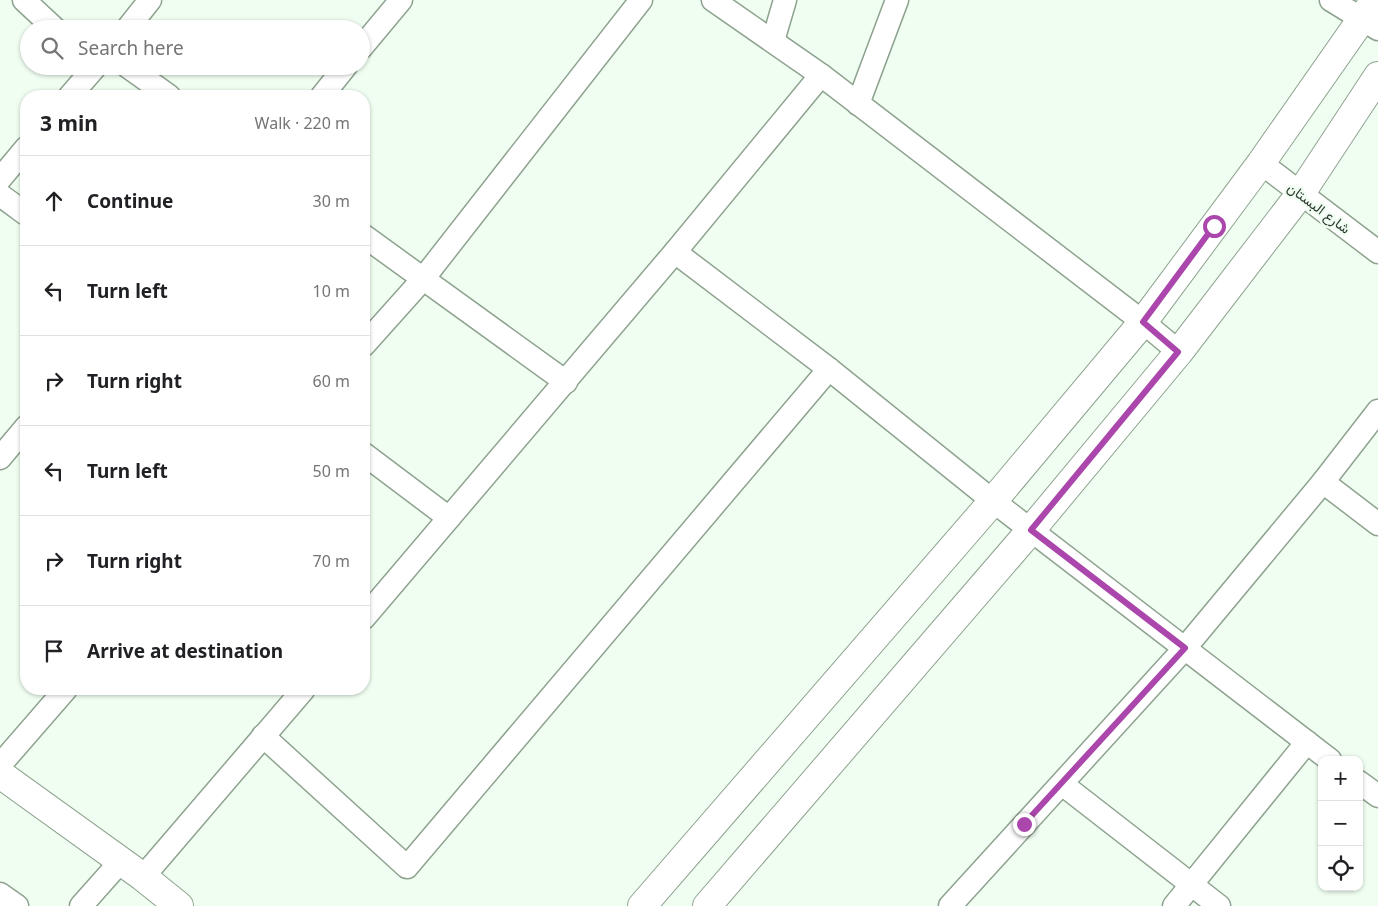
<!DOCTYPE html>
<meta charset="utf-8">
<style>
:root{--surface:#fff;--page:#f6f6f6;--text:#202124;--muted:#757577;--line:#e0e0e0}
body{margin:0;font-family:"Noto Sans",Vazirmatn,sans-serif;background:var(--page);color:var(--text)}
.controls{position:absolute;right:15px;bottom:15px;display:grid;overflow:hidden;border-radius:10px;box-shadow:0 1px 4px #0004}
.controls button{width:45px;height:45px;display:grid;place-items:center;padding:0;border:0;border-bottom:1px solid var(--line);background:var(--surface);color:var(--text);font:25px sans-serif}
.stop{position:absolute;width:15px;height:15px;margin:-11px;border:4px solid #ab47ac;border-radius:50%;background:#fff}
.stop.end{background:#ab47ac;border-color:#fff;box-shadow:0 1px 5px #0008}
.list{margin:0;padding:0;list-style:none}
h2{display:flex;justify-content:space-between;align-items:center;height:65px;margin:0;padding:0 20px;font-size:21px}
h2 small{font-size:16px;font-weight:400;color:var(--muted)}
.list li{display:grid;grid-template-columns:32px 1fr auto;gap:15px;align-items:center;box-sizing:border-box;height:90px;padding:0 20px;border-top:1px solid var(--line)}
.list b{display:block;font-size:19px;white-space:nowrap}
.list em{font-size:16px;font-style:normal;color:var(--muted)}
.icon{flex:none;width:28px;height:28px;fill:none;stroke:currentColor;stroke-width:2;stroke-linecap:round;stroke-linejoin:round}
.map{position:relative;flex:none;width:1378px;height:906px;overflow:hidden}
.search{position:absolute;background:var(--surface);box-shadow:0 1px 4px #0004;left:20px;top:20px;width:350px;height:55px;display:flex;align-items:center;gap:12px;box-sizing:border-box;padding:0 18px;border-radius:28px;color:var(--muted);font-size:19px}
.panel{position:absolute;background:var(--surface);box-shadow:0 1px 4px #0004;left:20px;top:90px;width:350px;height:605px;border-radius:20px}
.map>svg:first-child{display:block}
</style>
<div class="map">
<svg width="1378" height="906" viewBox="0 0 1378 906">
<rect width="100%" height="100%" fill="#f0fef1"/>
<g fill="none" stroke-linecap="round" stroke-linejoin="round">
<defs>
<g id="minor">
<polyline points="24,0 55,29"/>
<polyline points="713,0 821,75 1143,322 1179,352"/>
<polyline points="1331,0 1378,29"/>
<polyline points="127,29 150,0"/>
<polyline points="773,41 785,0"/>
<polyline points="361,48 401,0"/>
<polyline points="127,66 169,96"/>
<polyline points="70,96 96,66"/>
<polyline points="322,96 346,66"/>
<polyline points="858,104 897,0"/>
<polyline points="1261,163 1378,252"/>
<polyline points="0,179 26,148"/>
<polyline points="0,195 26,214"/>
<polyline points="364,236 566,382"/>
<polyline points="675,252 829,369 993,501 1330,760"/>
<polyline points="364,345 423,279 641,0"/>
<polyline points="364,454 449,518"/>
<polyline points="0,458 26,427"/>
<polyline points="1323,482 1378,524"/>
<polyline points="364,618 675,252 821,75"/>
<polyline points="263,736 407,867 829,369"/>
<polyline points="0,765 66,689"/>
<polyline points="1359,782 1378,796"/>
<polyline points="1062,784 1219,906"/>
<polyline points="143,877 304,689"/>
<polyline points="0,894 17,906"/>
<polyline points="81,906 121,861"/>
<polyline points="950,906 1185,648 1323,482 1378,411"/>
<polyline points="1174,906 1307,742"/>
</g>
<g id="tertiary">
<polyline points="0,774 143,877 179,906"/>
<polyline points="642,906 993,501 1143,322 1261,163 1375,0"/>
<polyline points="707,906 1031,530 1179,352 1301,193 1378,76"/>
</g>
</defs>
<use href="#minor" stroke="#8ea38f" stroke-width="25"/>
<use href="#tertiary" stroke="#8ea38f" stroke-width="30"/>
<use href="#minor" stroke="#fff" stroke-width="22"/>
<use href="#tertiary" stroke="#fff" stroke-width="28"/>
</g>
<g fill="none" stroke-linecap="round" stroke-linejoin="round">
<polyline stroke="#ab47ac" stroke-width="6" points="1024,824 1185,648 1031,530 1178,352 1143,322 1214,226"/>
</g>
<g text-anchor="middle" stroke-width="5" stroke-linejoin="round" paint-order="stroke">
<g font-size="14" fill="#2e372f" stroke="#f0fef1">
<text transform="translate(1319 208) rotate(37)" y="5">شارع البستان</text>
</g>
</g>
</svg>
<div class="controls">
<button>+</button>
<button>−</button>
<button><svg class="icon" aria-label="locate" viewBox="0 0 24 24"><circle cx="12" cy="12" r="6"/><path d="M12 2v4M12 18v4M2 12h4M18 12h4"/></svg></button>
</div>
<div class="stop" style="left:1214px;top:226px"></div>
<div class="stop end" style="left:1024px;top:824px"></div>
<div class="search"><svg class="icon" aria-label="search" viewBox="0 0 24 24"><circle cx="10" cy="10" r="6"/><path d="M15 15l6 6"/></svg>Search here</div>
<section class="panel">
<h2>3 min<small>Walk · 220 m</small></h2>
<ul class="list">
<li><svg class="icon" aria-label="ahead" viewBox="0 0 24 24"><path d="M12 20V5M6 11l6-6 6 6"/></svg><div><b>Continue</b></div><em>30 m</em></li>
<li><svg class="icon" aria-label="left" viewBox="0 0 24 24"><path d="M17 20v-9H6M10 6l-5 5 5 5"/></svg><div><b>Turn left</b></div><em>10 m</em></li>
<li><svg class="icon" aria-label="right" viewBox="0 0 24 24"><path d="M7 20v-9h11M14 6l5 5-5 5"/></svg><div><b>Turn right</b></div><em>60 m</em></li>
<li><svg class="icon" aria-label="left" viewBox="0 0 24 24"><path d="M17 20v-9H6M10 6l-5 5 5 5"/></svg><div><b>Turn left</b></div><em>50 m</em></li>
<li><svg class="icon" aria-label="right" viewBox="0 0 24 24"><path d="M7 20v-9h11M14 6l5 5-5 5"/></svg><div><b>Turn right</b></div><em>70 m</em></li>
<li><svg class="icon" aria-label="arrive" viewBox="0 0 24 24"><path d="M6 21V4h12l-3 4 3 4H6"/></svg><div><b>Arrive at destination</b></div></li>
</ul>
</section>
</div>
